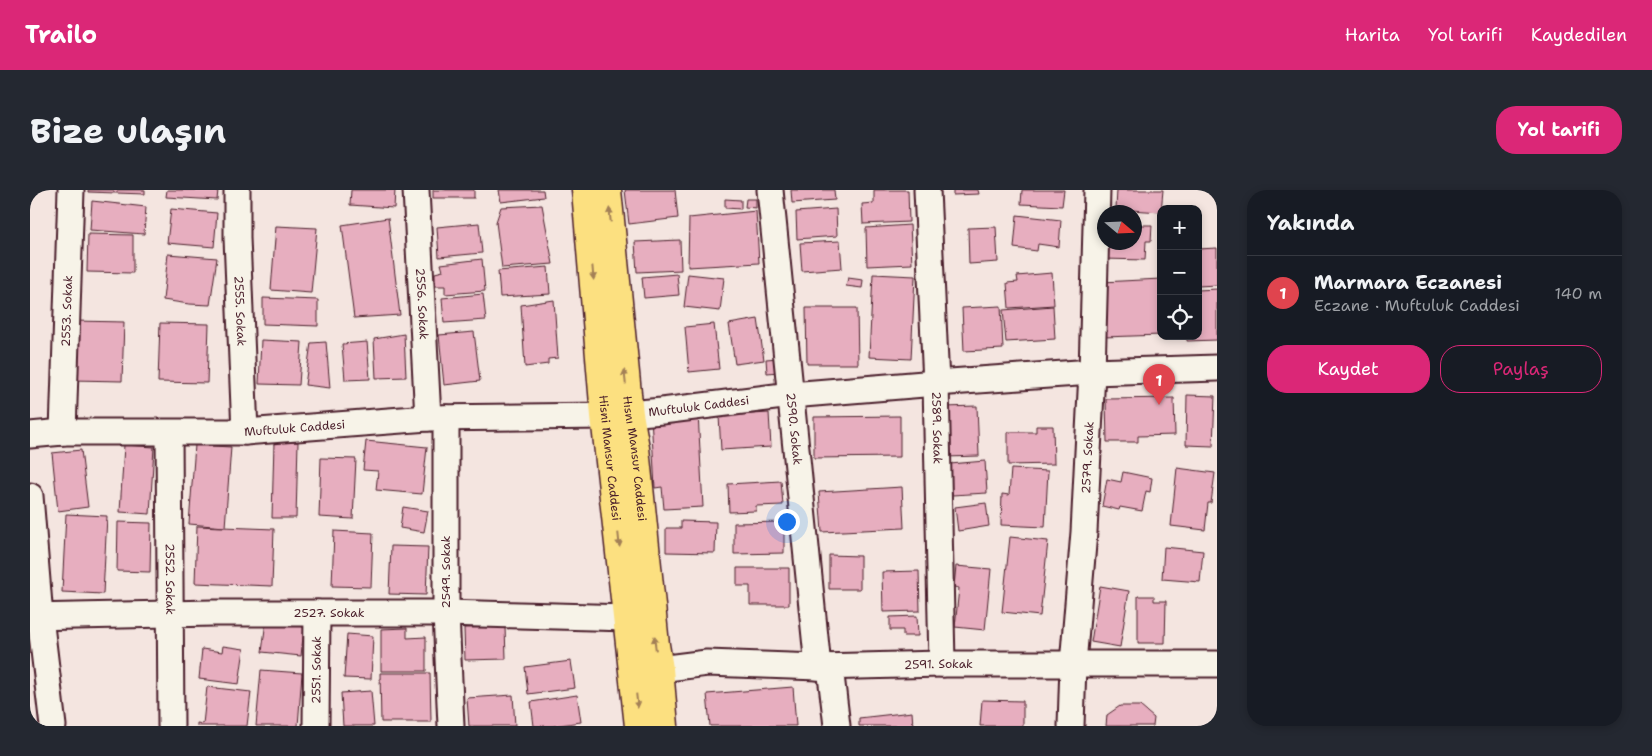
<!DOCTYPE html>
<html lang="tr">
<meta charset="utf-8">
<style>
:root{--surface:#171b24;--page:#242831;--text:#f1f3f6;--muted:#9ea1a6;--line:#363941;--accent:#db2777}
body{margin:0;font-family:"Shantell Sans",sans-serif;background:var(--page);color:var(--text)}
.controls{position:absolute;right:15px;top:15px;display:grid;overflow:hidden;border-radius:10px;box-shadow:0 2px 8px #0003}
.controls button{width:45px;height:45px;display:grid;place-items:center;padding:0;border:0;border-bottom:1px solid var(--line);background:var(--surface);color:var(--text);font:25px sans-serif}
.compass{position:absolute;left:1067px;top:15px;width:45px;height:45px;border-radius:50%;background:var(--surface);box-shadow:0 2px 8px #0003;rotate:109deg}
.you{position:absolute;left:756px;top:331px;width:18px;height:18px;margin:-12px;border:4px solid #fff;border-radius:50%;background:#1a73e8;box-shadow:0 0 0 8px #1a73e833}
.badge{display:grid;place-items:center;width:32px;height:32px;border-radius:50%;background:var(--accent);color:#fff;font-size:16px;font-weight:700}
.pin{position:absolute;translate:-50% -41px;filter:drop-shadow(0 1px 2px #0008)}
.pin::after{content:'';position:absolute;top:26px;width:18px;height:15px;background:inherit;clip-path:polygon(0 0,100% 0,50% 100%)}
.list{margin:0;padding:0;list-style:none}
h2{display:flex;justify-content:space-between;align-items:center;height:65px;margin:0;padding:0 20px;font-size:21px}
h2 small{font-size:16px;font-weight:400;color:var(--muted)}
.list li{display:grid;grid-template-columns:32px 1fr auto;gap:15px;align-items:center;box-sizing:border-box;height:75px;padding:0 20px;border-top:1px solid var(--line)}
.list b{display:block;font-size:19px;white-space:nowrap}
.list p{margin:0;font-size:16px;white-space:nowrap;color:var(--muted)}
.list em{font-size:16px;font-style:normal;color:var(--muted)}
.actions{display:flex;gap:10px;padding:15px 20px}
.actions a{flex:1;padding:11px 0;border:1px solid var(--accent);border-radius:20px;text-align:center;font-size:18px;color:var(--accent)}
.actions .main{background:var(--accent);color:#fff}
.icon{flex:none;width:28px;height:28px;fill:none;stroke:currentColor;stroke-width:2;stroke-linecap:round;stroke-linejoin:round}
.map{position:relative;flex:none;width:1187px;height:536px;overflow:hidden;border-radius:20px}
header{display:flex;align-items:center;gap:30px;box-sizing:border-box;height:70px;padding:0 25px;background:var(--accent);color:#fff}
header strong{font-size:24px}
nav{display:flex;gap:28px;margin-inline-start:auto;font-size:18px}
.intro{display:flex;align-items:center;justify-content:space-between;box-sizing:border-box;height:120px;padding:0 30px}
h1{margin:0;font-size:35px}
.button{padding:12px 22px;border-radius:20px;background:var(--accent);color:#fff;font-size:18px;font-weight:700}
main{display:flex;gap:30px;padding:0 30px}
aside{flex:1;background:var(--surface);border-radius:20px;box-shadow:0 2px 8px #0003}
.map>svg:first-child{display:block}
</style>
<header>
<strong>Trailo</strong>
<nav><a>Harita</a><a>Yol tarifi</a><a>Kaydedilen</a></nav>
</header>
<div class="intro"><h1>Bize ulaşın</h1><a class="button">Yol tarifi</a></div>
<main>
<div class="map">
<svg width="1187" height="536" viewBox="0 0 1187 536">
<rect width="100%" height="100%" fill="#f4e5e0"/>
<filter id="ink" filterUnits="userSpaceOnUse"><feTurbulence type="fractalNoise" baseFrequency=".02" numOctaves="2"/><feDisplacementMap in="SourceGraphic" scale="10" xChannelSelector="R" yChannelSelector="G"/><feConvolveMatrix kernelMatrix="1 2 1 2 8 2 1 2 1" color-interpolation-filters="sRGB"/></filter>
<g filter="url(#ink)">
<g fill="#e7aebf" stroke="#4a1f2b">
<polygon points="58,0 115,0 115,4 58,2"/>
<polygon points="137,0 188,0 187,10 136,7"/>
<polygon points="321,0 365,0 364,18 320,15"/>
<rect x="403" y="0" width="41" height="8"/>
<polygon points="469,0 513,0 514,7 471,12"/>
<polygon points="595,0 645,0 648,28 599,34"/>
<polygon points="761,0 804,0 805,10 762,13"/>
<polygon points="844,0 878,0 879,32 833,34 832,14 844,13"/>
<polygon points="923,0 948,0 949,4 923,5"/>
<polygon points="992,0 1034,0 1032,16 991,14"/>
<polygon points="1087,0 1133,0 1131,22 1086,19"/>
<polygon points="695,9 711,10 711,19 695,18"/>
<polygon points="716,9 726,9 726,18 715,17"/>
<polygon points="62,11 116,17 114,44 60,40"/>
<polygon points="512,15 523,74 472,78 466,32 471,17"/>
<polygon points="141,19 187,23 184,57 137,53"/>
<polygon points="806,19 807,46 767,49 766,22"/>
<polygon points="726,21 729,73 658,77 659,28"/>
<polygon points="987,25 1031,30 1029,57 1008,54 1007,61 984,58"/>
<polygon points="358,28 370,125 324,128 312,35"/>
<polygon points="449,33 452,63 409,67 407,37"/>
<polygon points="880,35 882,74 837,76 836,38"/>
<polygon points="1104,35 1122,35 1121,51 1116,51 1115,70 1074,69 1075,52 1104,52"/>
<polygon points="246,36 287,38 281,103 241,100"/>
<polygon points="966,37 968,72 939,74 938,38"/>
<polygon points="58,44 103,45 103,83 57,82"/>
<polygon points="650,50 651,80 607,82 605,52"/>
<polygon points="810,51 812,78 772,81 770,53"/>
<polygon points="1187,58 1187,95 1168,96 1168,59"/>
<polygon points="138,64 187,68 180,115 159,114 133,110"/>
<polygon points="452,69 455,101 415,104 415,96 405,96 405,83 413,81 411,74"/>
<polygon points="518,77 520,104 470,107 468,81"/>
<polygon points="1022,83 1024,115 979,118 977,93 988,92 987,86"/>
<polygon points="647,84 649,105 614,108 612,87"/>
<polygon points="658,84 694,88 690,121 654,117"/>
<polygon points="843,84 885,86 881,169 839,167"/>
<polygon points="818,88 833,90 832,98 816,96"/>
<polygon points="1131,89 1131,145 1074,147 1072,92"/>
<polygon points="1187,99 1187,150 1157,151 1157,146 1168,146 1168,100"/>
<polygon points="453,104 456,130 414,133 412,108"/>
<polygon points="233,108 288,110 288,136 233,134"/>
<polygon points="524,110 528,168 518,169 518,174 495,177 491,115"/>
<polygon points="971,116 973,159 934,161 932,118"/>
<polygon points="1023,116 1025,149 976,152 973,120"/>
<polygon points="776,118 827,118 828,174 777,174"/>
<polygon points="728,129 734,170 705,174 699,134"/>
<polygon points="45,131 94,132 92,191 43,190"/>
<polygon points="130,133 179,134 177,193 128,192"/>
<polygon points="684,134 689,179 659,182 655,137"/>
<polygon points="444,142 450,191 414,195 409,145"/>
<polygon points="374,144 376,187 346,188 344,149"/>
<polygon points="231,150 272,152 269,195 229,194"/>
<polygon points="296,152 300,198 275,195 281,153"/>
<polygon points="337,152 340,189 315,190 312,154"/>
<polygon points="748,168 749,182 737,183 736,169"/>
<polygon points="1157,205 1185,206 1183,256 1156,255"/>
<polygon points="1144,208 1145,245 1108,246 1108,252 1077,252 1076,209"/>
<polygon points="947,216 949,266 916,267 914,217"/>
<polygon points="668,223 673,317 634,319 632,297 625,298 621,226"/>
<polygon points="739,223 741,257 691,260 689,226"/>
<polygon points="870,226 870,267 784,268 784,227"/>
<polygon points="1006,236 1023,236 1024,274 978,275 978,242 1006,242"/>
<polygon points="336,251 397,257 392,304 346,300 348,281 333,280"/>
<polygon points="244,252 268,252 266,328 242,328"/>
<polygon points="94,255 124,257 120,324 90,322"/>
<polygon points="165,255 201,257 195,337 159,334"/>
<polygon points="51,260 58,317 28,321 22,263"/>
<polygon points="291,268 326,269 323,329 289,327"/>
<polygon points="955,271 957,303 922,305 920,274"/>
<polygon points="1147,278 1185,283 1181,313 1178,313 1175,340 1141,336"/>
<polygon points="981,279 1018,281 1015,337 971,335 972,304 979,305"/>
<polygon points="1093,282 1122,288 1120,302 1116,301 1112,321 1090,317 1089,320 1072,316 1077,289 1091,292"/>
<polygon points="751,291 753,315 726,316 726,321 699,322 698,294"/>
<polygon points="872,297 874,338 792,342 789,302"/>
<polygon points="956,313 959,336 928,341 925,317"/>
<polygon points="373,317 398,321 394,342 370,338"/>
<polygon points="36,324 77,326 73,404 32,402"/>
<polygon points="651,331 686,332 685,363 636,362 636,338 651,338"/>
<polygon points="88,332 121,333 120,382 87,381"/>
<polygon points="754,332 754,363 704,364 704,333"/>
<polygon points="167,336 244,339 242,396 165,393"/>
<polygon points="304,341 343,343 341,397 302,396"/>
<polygon points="980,347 1018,351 1010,426 972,422"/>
<polygon points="361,356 398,357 396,405 359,404"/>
<polygon points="1134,357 1173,361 1170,392 1132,389"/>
<polygon points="799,365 830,366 830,399 799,399"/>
<polygon points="926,376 961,379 955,440 925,437 929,398 924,397"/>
<polygon points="707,378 759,378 759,415 720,415 720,396 707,396"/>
<polygon points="889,381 890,421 853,422 852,382"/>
<polygon points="1070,396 1099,401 1090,457 1061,452"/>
<polygon points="1108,406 1124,406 1124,411 1136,411 1135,453 1108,453"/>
<polygon points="887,426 888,446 873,446 873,440 860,440 860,427"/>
<polygon points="236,431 274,437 271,466 232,462"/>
<polygon points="475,437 476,469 435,470 434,438"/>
<polygon points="377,438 377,448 396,447 396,481 351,481 351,439"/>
<polygon points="317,444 343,446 341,489 314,488"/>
<polygon points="193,456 214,459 209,494 169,489 172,459 192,462"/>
<polygon points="541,471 545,498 498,504 495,477"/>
<polygon points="231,480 272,483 268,536 226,536"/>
<polygon points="350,483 400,483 401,532 351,532"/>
<polygon points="177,497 221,502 217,536 167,536 167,533 173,534"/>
<polygon points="763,497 766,536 680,536 677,504"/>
<polygon points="341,501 344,536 313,536 311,503"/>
<polygon points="483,505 485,536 439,536 437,508"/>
<polygon points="547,505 551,532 522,536 504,536 501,512"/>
<polygon points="952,510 993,511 993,536 950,536"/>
<polygon points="1090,516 1110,516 1124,528 1123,536 1076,536 1077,525"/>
<polygon points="882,522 883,536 829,536 829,528"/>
</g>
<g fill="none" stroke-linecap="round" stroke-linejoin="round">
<defs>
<g id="minor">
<path id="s1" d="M207 0V48L215 242"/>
<path id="s2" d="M386 0 398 228"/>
<path id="s3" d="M740 0 788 477"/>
<path id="s4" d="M897 0 906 193 912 474"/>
<polyline points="416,228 416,423 421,536"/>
<path id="s5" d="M33 242 41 0"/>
<path id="s6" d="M139 243 141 536"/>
<path id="s7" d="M0 245 33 242H215L398 228 575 226 632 221 761 205 906 193 1062 182 1187 178"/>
<polyline points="0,306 10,427 23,536"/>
<path id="s8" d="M0 427 183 423H416L598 428"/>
<polyline points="800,477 807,536"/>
<path id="s9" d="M629 479 677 473 788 477 912 474H1187"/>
<path id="s10" d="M286 536 287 423"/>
<path id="s11" d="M1041 536 1043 474 1054 342 1062 182 1067 0"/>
</g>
<g id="major">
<path id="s12" d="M556 0 575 226 609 536"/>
<path id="s13" d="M577 0 599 224 605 258 625 455 629 479 634 536"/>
</g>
</defs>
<use href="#minor" stroke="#4a1f2b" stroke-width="29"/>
<use href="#major" stroke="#4a1f2b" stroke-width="31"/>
<use href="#minor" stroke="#f7f3e8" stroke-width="25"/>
<use href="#major" stroke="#fce080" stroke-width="28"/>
</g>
<defs><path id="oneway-solid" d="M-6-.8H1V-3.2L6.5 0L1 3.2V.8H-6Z" transform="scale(1.25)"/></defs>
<g fill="#a38056">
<use href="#oneway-solid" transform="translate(580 25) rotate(-96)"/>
<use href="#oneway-solid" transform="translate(563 83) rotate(85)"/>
<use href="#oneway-solid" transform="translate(595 187) rotate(-96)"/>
<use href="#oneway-solid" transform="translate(589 350) rotate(84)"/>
<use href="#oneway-solid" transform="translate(625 453) rotate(-97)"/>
<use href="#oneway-solid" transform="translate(607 511) rotate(84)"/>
</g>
</g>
<g text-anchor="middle" stroke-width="4" stroke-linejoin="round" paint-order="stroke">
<g font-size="12" fill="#4a1f2b" stroke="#f7f3e8">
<text dy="4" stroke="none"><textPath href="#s2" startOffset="114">2556. Sokak</textPath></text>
<text dy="4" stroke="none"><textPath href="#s5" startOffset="121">2553. Sokak</textPath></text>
<text dy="4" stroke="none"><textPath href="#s1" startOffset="121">2555. Sokak</textPath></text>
<text dy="4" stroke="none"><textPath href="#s7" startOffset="670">Muftuluk Caddesi</textPath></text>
<text dy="4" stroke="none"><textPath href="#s4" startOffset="238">2589. Sokak</textPath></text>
<text dy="4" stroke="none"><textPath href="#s7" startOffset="265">Muftuluk Caddesi</textPath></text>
<text dy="4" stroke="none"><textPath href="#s3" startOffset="240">2590. Sokak</textPath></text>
<text dy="4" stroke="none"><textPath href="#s12" startOffset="269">Hisni Mansur Caddesi</textPath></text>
<text dy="4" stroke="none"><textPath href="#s13" startOffset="270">Hısnı Mansur Caddesi</textPath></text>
<text dy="4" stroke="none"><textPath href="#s11" startOffset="269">2579. Sokak</textPath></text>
<text transform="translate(416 382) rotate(-90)" y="4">2549. Sokak</text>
<text dy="4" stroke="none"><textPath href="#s6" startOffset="146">2552. Sokak</textPath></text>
<text dy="4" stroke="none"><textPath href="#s8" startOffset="299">2527. Sokak</textPath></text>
<text dy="4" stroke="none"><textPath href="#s9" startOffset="280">2591. Sokak</textPath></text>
<text dy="4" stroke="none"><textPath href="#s10" startOffset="56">2551. Sokak</textPath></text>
</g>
</g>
</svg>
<div class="controls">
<button>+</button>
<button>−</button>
<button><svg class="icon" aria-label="locate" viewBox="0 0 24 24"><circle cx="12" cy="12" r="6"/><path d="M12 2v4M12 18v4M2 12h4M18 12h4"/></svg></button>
</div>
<svg class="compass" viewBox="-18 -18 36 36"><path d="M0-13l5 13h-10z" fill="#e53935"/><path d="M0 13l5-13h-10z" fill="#9ea1a6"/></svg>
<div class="you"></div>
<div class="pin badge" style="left:1129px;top:215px;background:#e0444e">1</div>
</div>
<aside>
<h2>Yakında<small></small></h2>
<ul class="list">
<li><span class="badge" style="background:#e0444e">1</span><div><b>Marmara Eczanesi</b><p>Eczane · Muftuluk Caddesi</p></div><em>140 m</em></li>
</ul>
<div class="actions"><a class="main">Kaydet</a><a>Paylaş</a></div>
</aside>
</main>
